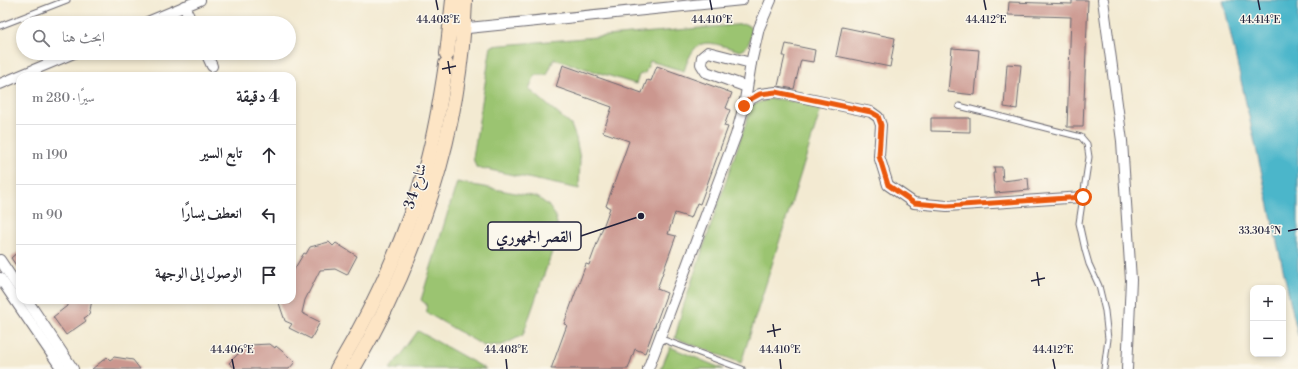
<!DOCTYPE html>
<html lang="ar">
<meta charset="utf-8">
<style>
:root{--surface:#fff;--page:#f7f7f7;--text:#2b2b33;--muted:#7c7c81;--line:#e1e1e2}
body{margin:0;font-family:"Libre Bodoni",Amiri,serif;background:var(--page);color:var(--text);direction:rtl}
.controls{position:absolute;right:12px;bottom:12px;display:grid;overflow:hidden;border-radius:8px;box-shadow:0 2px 6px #0003}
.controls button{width:36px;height:36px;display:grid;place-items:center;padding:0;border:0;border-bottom:1px solid var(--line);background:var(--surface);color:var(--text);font:20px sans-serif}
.stop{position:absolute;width:12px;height:12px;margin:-9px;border:3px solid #ea580c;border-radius:50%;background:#fff}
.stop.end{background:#ea580c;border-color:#fff;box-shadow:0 1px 4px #0008}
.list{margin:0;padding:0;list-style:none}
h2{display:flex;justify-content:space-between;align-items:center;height:52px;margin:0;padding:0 16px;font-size:17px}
h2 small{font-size:13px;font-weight:400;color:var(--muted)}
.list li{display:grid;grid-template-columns:26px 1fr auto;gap:12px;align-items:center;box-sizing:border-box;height:60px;padding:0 16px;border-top:1px solid var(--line)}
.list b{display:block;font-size:15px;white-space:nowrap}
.list em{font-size:13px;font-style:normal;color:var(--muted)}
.icon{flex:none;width:22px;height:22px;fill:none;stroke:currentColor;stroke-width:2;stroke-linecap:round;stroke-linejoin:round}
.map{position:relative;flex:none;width:1298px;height:369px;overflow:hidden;direction:ltr}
.search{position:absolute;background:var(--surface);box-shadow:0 2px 6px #0003;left:16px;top:16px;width:280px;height:44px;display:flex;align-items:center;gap:10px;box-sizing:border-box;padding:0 14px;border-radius:22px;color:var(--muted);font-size:15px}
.panel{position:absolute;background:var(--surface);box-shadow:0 2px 6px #0003;left:16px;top:72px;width:280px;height:232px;border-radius:12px;direction:rtl}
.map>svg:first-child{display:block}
</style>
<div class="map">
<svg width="1298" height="369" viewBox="0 0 1298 369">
<rect width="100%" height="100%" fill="#fbf7ec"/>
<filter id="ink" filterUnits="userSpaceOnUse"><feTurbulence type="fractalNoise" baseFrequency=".025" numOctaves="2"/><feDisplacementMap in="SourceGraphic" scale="8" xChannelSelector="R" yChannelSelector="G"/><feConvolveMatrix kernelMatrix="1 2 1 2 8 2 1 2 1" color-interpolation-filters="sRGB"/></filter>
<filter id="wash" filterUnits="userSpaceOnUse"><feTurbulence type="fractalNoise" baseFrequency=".012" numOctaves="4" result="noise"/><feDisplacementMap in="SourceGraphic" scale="16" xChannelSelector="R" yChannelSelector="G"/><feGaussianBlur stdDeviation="0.9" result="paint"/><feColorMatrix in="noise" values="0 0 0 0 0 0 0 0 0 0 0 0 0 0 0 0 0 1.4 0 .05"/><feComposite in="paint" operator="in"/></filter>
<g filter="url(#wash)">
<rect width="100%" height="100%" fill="#f3ead2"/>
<g fill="#9bc471" stroke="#5e7356">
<path d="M747 24 752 30C750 40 750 46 740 51 708 42 696 33 684 71L650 61 645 73 639 75 636 84 554 59 547 75H535L529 89 571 125 576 138 580 159 579 189 476 167 473 158 491 46Z"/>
<polygon points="769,99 778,99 822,106 741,363 675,338 683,307 752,105"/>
<polygon points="457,182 537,197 548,205 555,215 558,228 553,249 523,335 503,345 484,346 427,313 426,304 421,300"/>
<polygon points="418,331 486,369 390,369"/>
<polygon points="670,347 723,369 661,369"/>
</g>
<polygon fill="#4cb6ca" stroke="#376c82" points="1223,0 1298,0 1298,336"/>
<g id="blocks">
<g fill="#cb978f">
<polygon points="1072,0 1088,0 1083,127 1067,127 1071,17 1008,15 1009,2 1072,4"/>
<polygon points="842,27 895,38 890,67 836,56"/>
<polygon points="786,44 815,50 813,62 801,60 794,89 778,86 785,56 783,56"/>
<polygon points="952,48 979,50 975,95 948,92"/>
<polygon points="1007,64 1021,65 1017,109 1004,107"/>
<polygon points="563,65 642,93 647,80 651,81 657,66 732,93 726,108 730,110 724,126 728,127 700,204 697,203 691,218 675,213 668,234 676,236 657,289 667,293 645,353 635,349 628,369 551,369 567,325 564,324 586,264 589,265 610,208 606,206 629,141 603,132 612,107 556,87"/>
<polygon points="931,118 970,118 970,132 931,131"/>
<polygon points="994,167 1002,167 1003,181 1028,178 1029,190 995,193 993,173 995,173"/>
<polygon points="329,242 333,246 336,243 357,256 347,275 335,269 320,270 305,300 302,313 320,322 311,339 289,328 292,324 285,321 279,303 282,300 292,300 292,273 304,253 306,254 310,247"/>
<polygon points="20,250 20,271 11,258"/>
<polygon points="67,300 92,300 89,315 84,318 86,321 66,335 53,317 67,306"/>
<polygon points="270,344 275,348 276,346 295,362 289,369 236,369 229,363 243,349 247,349 250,345"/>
<polygon points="107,357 110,360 114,357 133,360 140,369 92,369"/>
</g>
</g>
</g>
<g filter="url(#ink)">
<use href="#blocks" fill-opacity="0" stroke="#6b6870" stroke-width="1"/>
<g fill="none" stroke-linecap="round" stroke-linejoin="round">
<defs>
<g id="lane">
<polyline points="0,26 67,0"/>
<polyline points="959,106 1081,137 1087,144 1089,157 1079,223 1085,250 1089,264 1099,286 1105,311 1108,339 1104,369"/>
<polyline points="659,338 742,369"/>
</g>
<g id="street">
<polyline points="1103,0 1122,141 1131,280 1127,369"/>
<polyline points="184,6 192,23"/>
<polyline points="145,23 200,0"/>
<polyline points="458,29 742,0"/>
<polyline points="206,53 212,66"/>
<polyline points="0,84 74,53"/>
<polyline points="747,87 706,72 701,64 702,57 708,52 751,63"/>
<polyline points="745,102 760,94 776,92 871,112 878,117 881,125 879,156 888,185 914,203 947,206 1083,197"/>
<polyline points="0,260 20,290"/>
<polyline points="0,278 62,369"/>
<polyline points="27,300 73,369"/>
<polyline points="648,369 736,135 744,106 751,63 759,28 771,0"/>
</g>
<g id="secondary">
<polyline points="447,54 453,0"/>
<path d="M337 369C375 305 406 238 426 166 435 133 441 98 446 64"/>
<path d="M353 369C419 257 461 131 465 0"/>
</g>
</defs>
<use href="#lane" stroke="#6b6870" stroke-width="7"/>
<use href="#street" stroke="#6b6870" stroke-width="12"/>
<use href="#secondary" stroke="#6b6870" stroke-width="16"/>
<use href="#lane" stroke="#fff" stroke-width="5"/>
<use href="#street" stroke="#fff" stroke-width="10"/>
<use href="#secondary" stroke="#fde5c5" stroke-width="14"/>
</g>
</g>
<g fill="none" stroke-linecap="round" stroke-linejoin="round" filter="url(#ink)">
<polyline stroke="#ea580c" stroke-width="5" points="744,106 745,102 760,94 776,92 871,112 878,116 881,125 879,156 888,185 914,203 947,206 1083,197"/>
</g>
<path fill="none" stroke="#22223b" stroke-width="1.5" d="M436 0 438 10M710 0 712 10M984 0 986 10M1258 0 1260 10M448 61 450 74M442 69 456 66M1288 231 1298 229M1037 272 1039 286M1031 281 1045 278M773 324 775 337M767 332 781 329M232 359 234 369M506 359 507 369M780 359 781 369M1053 359 1055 369"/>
<g text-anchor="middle" stroke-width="3" stroke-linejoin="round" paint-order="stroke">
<g font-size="15" fill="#22223b" stroke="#fbf7ec">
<text transform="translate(415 186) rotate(-73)" y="5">شارع 34</text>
</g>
</g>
<g font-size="10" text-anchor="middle" fill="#22223b" stroke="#fbf7ec" stroke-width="3" stroke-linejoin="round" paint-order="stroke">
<text x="438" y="23">44.408°E</text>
<text x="712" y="23">44.410°E</text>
<text x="986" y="23">44.412°E</text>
<text x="1260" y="23">44.414°E</text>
<text x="1260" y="234">33.304°N</text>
<text x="232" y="353">44.406°E</text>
<text x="506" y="353">44.408°E</text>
<text x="780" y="353">44.410°E</text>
<text x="1053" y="353">44.412°E</text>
</g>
<path fill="none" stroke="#22223b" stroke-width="1.5" d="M641 216L581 236"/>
<circle fill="#22223b" stroke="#fbf7ec" stroke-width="1.5" cx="641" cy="216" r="4"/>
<rect fill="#fbf7ec" stroke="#22223b" stroke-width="1.5" x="488" y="222" width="93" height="28" rx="4"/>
<g font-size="16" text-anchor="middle" font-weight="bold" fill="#22223b">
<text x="534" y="242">القصر الجمهوري</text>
</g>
</svg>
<div class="controls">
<button>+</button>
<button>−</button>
</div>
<div class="stop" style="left:1083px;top:197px"></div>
<div class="stop end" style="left:744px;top:106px"></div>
<div class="search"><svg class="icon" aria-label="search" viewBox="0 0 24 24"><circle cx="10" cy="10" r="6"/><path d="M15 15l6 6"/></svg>ابحث هنا</div>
<section class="panel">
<h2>4 دقيقة<small>سيرًا · 280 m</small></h2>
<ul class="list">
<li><svg class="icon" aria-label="ahead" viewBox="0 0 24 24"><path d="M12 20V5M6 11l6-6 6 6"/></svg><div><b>تابع السير</b></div><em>190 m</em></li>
<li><svg class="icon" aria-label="left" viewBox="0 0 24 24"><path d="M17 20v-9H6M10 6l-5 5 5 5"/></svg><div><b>انعطف يسارًا</b></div><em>90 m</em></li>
<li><svg class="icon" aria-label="arrive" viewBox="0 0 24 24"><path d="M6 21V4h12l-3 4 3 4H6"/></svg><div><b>الوصول إلى الوجهة</b></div></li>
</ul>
</section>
</div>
